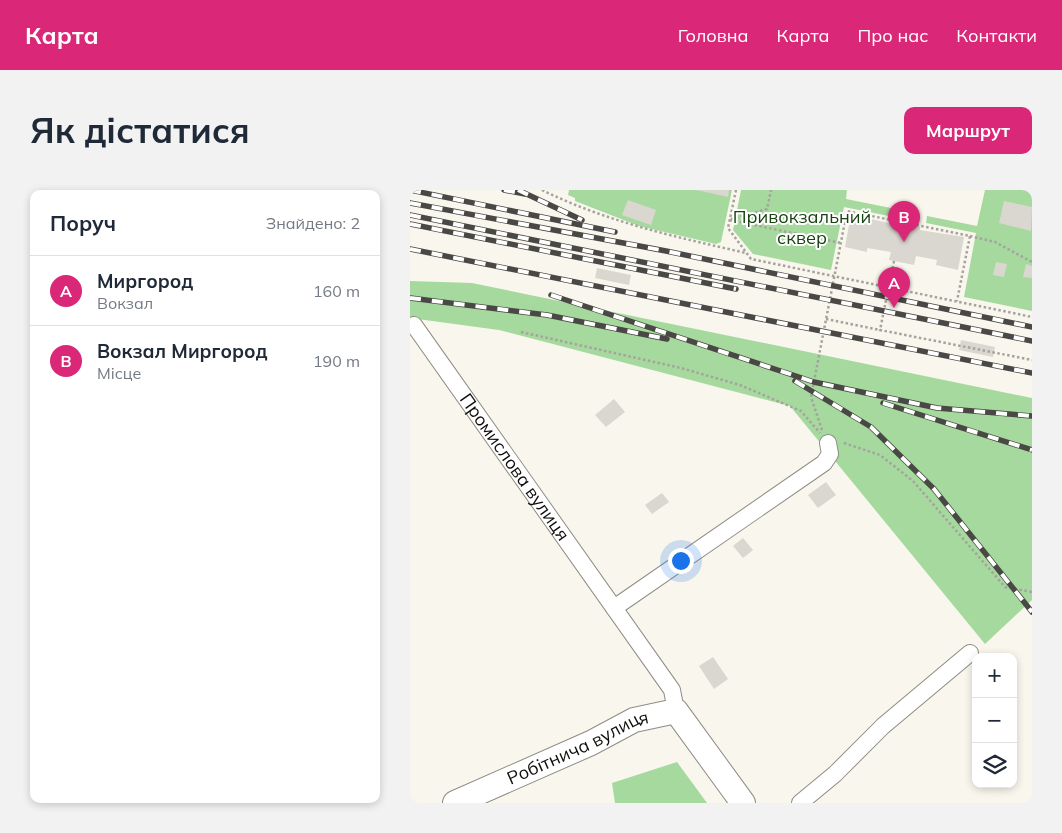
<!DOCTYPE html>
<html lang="uk">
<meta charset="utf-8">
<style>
:root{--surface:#fff;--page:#f2f2f3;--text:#1f2937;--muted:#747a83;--line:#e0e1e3;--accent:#db2777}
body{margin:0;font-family:Mulish,sans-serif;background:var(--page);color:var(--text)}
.controls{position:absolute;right:15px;bottom:15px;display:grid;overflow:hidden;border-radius:10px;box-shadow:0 2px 8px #0003}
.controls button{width:45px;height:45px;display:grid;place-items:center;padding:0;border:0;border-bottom:1px solid var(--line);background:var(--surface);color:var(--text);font:25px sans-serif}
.you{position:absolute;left:270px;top:370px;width:18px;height:18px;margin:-12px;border:4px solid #fff;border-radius:50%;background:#1a73e8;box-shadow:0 0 0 8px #1a73e833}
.badge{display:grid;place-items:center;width:32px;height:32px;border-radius:50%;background:var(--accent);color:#fff;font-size:16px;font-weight:700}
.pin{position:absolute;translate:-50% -41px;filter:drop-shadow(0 1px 2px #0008)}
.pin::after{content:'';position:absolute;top:26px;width:18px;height:15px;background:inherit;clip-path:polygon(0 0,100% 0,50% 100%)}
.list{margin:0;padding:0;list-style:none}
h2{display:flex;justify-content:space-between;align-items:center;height:65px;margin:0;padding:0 20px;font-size:21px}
h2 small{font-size:16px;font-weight:400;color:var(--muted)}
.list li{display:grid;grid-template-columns:32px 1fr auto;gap:15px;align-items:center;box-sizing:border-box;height:70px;padding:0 20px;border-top:1px solid var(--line)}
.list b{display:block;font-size:19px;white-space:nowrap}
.list p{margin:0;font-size:16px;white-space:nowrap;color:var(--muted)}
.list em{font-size:16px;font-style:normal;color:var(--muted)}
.icon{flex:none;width:28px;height:28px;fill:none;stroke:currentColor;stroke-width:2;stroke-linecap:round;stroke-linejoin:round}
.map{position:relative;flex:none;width:622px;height:613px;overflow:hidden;border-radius:10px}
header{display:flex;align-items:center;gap:30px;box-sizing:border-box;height:70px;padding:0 25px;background:var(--accent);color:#fff}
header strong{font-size:24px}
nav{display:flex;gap:28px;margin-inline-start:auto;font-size:18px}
.intro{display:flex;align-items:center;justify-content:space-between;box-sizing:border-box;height:120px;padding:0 30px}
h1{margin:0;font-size:35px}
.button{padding:12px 22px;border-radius:10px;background:var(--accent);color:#fff;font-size:18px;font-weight:700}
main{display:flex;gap:30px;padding:0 30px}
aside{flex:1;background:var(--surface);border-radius:10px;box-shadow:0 2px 8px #0003}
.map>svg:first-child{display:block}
</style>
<header>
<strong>Карта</strong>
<nav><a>Головна</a><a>Карта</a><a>Про нас</a><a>Контакти</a></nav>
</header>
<div class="intro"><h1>Як дістатися</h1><a class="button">Маршрут</a></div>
<main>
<aside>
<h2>Поруч<small>Знайдено: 2</small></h2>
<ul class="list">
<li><span class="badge">A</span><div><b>Миргород</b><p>Вокзал</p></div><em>160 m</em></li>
<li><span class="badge">B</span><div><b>Вокзал Миргород</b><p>Місце</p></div><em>190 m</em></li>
</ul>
</aside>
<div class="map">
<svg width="622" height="613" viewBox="0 0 622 613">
<rect width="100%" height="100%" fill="#f8f6ed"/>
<g fill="#a6d99d">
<polygon points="159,0 322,0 311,52 306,54 229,36 165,11 165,8 158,5"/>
<polygon points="331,0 437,0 436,9 486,19 484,27 434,17 421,80 343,64 323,40"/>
<polygon points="575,0 622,0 622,121 554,107 566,43 516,33 517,26 567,36"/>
<polygon points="0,91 62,93 622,208 622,410 575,454 380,216 89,140 0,128"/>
<polygon points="267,572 297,613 205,613 202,593"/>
</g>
<g fill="#d9d7cf">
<polygon points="286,0 319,0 318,7"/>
<polygon points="218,10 246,20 241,35 212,25"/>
<polygon points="594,11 622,17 621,41 589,33"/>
<polygon points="441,24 486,35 487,33 510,37 510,40 554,47 548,80 526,75 527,70 506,66 504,75 479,70 481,62 457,58 457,62 435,57"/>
<polygon points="586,72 597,74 594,87 583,85"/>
<polygon points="616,74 622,76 622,88 613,87"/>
<polygon points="187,78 221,85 219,95 185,88"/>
<polygon points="551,150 585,157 583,167 549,160"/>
<polygon points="204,209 215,222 196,237 185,225"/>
<polygon points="416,292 426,305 408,318 398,305"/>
<polygon points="252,303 259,312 242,324 235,315"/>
<polygon points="333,348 343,360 333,368 323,356"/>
<polygon points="303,467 318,489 304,499 289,476"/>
</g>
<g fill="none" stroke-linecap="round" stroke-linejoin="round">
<defs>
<g id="street">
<path id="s1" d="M4 135 262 500 266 521"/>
<polyline points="204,418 414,273 420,264 418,253"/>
<polyline points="390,613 425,584 473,536 560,463"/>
</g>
<g id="secondary">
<path id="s2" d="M45 613 181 553 224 530 266 521 333 613"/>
</g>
</defs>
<use href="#street" stroke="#8e8c84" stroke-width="18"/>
<use href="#secondary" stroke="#8e8c84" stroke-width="26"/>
<g stroke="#a5a39d" stroke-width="2.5" stroke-dasharray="2.5 2.5" stroke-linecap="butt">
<path d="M132 0C197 32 266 47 336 63"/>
<polyline points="326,0 318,38 341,69 622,127"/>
<polyline points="321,29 357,19 361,0"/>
<polyline points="320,30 431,53"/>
<polyline points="499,33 501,23"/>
<polyline points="560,46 585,52 622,72"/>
<polyline points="484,71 470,140 622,170"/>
<polyline points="416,129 470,140"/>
<polyline points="111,142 271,178 330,195 391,221 410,243"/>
<polyline points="412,240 401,207 437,21 560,46 547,111"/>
<polyline points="434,253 470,265 503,291 595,397 622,402"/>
</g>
<use href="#street" stroke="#fff" stroke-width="16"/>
<use href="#secondary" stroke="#fff" stroke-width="24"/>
<defs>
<g id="rail">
<polyline points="0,0 205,42"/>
<polyline points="94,0 115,4"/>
<polyline points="108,0 172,30"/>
<polyline points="0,13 256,61 622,137"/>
<polyline points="0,25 622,151"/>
<polyline points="0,34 326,99"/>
<polyline points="0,59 622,183"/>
<polyline points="141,105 404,192 527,218 622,226"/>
<polyline points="0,108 137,125 257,149"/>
<polyline points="385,191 461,237 524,299 622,422"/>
<polyline points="473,213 622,260"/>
</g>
</defs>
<use href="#rail" stroke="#494844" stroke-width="5.5"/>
<use href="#rail" stroke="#fff" stroke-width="4" stroke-dasharray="11" stroke-linecap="butt"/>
</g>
<g text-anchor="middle" stroke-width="4" stroke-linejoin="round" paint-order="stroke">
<g font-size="18" fill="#194212" stroke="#fff">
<text x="392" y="33">Привокзальний<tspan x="392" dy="21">сквер</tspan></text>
</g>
<g font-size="18" fill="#0f0e0c" stroke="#fff">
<text dy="6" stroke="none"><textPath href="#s1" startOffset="174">Промислова вулиця</textPath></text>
<text dy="6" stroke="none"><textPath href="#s2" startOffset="135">Робітнича вулиця</textPath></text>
</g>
</g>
</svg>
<div class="controls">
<button>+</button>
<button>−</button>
<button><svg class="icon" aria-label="layers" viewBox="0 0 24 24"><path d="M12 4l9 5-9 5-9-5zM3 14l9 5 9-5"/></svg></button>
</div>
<div class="you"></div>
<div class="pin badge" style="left:484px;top:118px">A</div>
<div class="pin badge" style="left:494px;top:52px">B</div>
</div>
</main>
